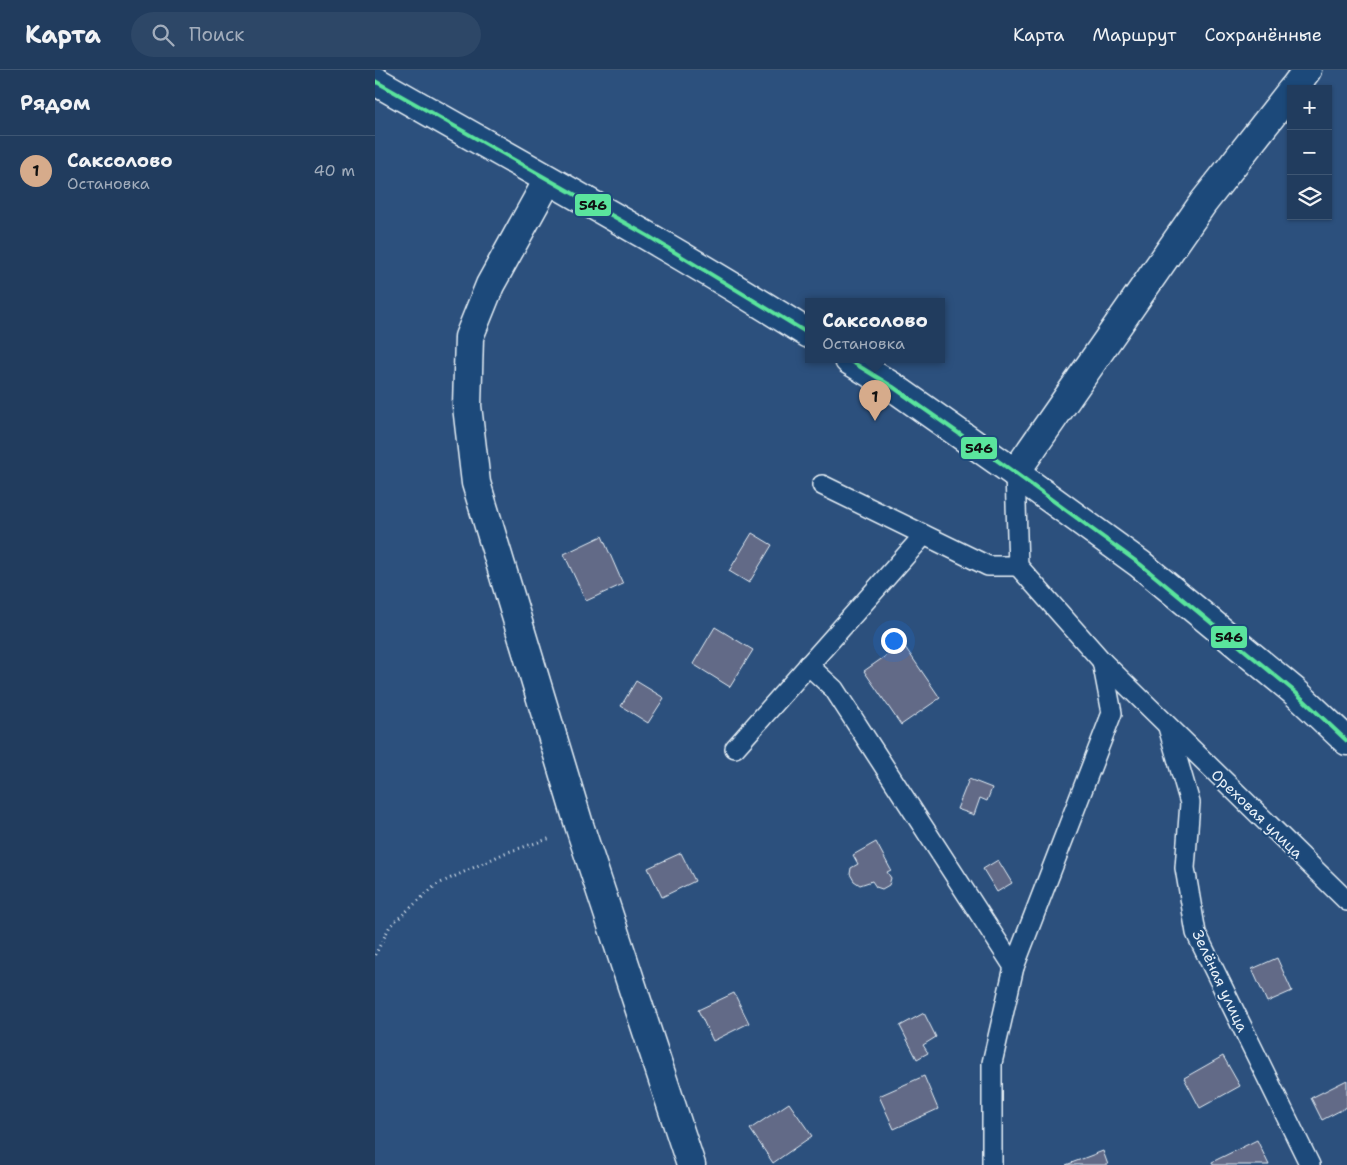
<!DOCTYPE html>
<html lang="ru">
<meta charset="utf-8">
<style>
:root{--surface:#213c5e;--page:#2d4767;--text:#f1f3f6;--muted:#a2adbc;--line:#3e5673;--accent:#d6ab8b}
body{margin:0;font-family:"Shantell Sans",sans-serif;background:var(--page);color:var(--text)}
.controls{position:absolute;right:15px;top:15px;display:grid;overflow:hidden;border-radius:0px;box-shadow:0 1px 4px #0004}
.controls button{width:45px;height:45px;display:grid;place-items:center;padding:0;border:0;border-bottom:1px solid var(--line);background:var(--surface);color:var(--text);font:25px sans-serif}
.you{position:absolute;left:518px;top:570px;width:18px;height:18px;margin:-12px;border:4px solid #fff;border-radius:50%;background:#1a73e8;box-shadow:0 0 0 8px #1a73e833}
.badge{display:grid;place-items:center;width:32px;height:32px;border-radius:50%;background:var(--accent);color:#111;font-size:16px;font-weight:700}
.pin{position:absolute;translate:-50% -41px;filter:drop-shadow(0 1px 2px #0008)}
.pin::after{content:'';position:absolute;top:26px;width:18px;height:15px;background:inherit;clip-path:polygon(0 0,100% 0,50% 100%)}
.popup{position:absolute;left:430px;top:228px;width:140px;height:65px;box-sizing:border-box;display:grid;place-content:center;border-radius:0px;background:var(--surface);filter:drop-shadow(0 1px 4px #0005);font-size:16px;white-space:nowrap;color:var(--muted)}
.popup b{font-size:19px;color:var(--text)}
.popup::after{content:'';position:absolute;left:50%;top:100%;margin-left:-10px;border:10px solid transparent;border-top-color:var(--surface)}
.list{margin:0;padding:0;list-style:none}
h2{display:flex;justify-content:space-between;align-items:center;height:65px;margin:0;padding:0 20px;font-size:21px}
h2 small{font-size:16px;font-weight:400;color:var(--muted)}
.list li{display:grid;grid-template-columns:32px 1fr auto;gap:15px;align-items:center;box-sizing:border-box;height:70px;padding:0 20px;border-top:1px solid var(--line)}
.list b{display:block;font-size:19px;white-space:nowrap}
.list p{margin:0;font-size:16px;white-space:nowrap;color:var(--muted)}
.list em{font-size:16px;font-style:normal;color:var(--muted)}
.icon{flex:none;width:28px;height:28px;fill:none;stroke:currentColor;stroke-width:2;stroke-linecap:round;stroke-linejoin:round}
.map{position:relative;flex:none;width:972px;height:1095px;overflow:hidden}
header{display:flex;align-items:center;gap:30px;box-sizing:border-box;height:70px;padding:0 25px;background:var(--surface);border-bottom:1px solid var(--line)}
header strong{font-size:24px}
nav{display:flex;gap:28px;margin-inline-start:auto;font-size:18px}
.search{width:350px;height:45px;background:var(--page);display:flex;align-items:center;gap:12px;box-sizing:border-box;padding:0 18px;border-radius:28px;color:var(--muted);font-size:19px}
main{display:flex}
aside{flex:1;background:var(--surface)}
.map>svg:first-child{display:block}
</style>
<header>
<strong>Карта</strong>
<div class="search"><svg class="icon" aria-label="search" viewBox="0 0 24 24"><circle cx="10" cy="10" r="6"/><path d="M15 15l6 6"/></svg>Поиск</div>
<nav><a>Карта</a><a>Маршрут</a><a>Сохранённые</a></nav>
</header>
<main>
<aside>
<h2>Рядом<small></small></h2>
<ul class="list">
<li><span class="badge">1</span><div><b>Саксолово</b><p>Остановка</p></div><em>40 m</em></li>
</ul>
</aside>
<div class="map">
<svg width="972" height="1095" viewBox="0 0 972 1095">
<rect width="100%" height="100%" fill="#2c507d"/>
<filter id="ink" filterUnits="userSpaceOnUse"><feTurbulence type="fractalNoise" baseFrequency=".02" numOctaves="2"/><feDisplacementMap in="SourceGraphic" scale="10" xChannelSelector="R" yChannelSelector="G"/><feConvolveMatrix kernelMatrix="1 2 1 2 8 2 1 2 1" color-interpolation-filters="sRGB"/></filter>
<g filter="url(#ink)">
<g fill="#626a87" stroke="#e8f1f8">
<polygon points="377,463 397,475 374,513 354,501"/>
<polygon points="227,466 248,514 211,531 189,484"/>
<polygon points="340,557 378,580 355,617 318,594"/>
<polygon points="528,574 565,628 526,655 489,601"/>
<polygon points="261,611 289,628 273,653 246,636"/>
<polygon points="594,709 617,718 612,731 605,728 599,745 582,739"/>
<polygon points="501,772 516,800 512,802 516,808 514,815 507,819 501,817 497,811 485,815 479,811 475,804 476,798 483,794 478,785"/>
<polygon points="306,783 320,811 287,827 273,798"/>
<polygon points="623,790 637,813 622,822 608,799"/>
<polygon points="902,888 917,921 892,932 877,899"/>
<polygon points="359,923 374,953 338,971 323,940"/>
<polygon points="549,943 561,967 548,975 553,983 542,989 525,956"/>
<polygon points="848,986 865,1016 825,1038 809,1008"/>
<polygon points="549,1006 563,1039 519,1059 504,1026"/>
<polygon points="972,1010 972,1037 947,1050 936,1028"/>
<polygon points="414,1033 437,1066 398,1093 375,1059"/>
<polygon points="882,1070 894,1095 838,1095 837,1092"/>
<polygon points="728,1081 733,1095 691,1095"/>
</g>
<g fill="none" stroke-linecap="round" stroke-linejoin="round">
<defs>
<g id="service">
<polyline points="640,403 643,496 727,591 972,831"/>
<polyline points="447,415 613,496 643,496"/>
<polyline points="433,595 459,619 639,897"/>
<polyline points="793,657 815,733 810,798 821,863 935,1095"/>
<polyline points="360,678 549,465"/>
<polyline points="617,1095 617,993 639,897 737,643 727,591"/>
</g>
<g id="minor">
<polyline points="918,19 932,0"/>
<polyline points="173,110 115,215 94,267 92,336 101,413 205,758 316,1095"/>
<polyline points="640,403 828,133 916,21"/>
</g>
<g id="tertiary">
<path d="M0 11C145 94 292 174 434 264"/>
<polyline points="474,290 518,317 640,403 765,494 919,621 972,671"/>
</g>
</defs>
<use href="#service" stroke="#e8f1f8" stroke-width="22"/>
<use href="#minor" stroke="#e8f1f8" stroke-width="31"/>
<use href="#tertiary" stroke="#e8f1f8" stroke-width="31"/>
<polyline stroke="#e8f1f8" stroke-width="3" stroke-dasharray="1 4" stroke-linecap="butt" points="0,885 15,856 61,815 130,783 176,768"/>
<use href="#service" stroke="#1f4a7a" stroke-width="19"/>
<use href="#minor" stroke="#1f4a7a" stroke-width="28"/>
<use href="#tertiary" stroke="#1f4a7a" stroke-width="28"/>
<defs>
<g id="bus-1">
<polyline points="0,11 273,166 434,264"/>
<polyline points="474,290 518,317 640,403 765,494 919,621 972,671"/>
</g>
</defs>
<use href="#bus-1" stroke="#1f4a7a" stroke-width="8"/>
<use href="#bus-1" stroke="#5ae49d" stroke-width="4"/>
</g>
</g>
<g text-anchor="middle" stroke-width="4.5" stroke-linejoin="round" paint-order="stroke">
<g font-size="15" fill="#e8f1f8" stroke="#1f4a7a">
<text transform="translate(882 744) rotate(44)" y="5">Ореховая улица</text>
<text transform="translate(845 911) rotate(65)" y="5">Зелёная улица</text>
</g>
</g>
<g stroke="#1f4a7a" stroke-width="2">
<rect x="199" y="123" width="38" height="24" rx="5" fill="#5ae49d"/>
<rect x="585" y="366" width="38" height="24" rx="5" fill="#5ae49d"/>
<rect x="835" y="555" width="38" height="24" rx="5" fill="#5ae49d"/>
</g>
<g font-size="14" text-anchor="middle" font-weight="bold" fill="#111">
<text x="218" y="140">546</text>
<text x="604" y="383">546</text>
<text x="854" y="572">546</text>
</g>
</svg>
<div class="controls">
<button>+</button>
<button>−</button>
<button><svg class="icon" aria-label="layers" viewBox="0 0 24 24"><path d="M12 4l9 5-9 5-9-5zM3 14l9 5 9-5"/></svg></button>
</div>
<div class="you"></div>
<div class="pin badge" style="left:500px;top:351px">1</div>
<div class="popup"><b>Саксолово</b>Остановка</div>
</div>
</main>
